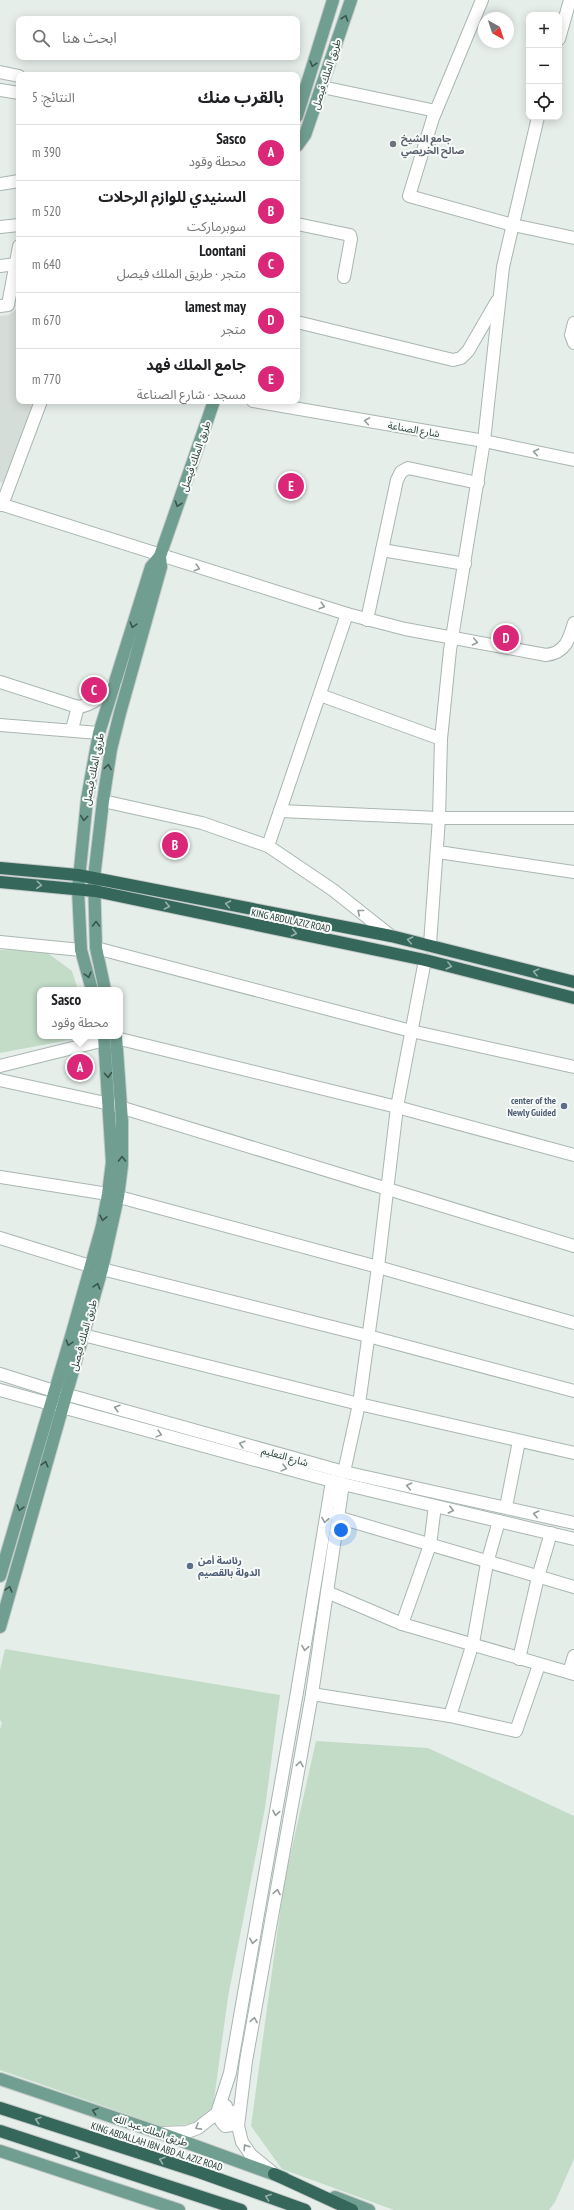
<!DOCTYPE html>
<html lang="ar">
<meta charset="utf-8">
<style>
:root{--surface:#fff;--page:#f6f6f6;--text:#202124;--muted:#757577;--line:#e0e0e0;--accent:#db2777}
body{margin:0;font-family:"PT Sans Narrow","Noto Sans Arabic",sans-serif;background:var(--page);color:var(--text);direction:rtl}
.controls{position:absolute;right:12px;top:12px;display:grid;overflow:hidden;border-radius:8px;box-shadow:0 2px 10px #0003}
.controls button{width:36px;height:36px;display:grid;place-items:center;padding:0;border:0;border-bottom:1px solid var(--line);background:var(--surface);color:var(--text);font:20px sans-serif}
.compass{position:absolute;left:478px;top:12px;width:36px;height:36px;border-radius:50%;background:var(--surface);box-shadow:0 2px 10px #0003;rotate:141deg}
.you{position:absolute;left:341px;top:1530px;width:14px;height:14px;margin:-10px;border:3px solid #fff;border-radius:50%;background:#1a73e8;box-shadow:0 0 0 6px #1a73e833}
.badge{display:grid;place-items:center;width:26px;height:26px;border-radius:50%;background:var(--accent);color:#fff;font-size:13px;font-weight:700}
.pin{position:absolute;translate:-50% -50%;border:2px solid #fff;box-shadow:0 1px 4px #0006}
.popup{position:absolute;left:37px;top:987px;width:86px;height:52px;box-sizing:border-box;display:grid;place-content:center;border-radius:8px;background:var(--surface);filter:drop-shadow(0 1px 3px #0005);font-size:13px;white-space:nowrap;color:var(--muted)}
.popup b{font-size:15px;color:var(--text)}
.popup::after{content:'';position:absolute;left:50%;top:100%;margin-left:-8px;border:8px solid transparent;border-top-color:var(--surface)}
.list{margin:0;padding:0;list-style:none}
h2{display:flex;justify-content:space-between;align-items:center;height:52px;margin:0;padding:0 16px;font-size:17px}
h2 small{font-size:13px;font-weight:400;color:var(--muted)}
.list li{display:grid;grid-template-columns:26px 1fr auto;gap:12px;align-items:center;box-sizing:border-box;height:56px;padding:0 16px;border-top:1px solid var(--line)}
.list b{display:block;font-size:15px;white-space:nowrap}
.list p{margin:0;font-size:13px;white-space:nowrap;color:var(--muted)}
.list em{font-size:13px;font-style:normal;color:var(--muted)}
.icon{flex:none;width:22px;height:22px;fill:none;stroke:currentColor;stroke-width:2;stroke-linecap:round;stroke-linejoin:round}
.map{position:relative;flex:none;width:574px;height:2210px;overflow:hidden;direction:ltr}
.search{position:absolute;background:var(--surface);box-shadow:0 2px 10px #0003;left:16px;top:16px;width:284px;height:44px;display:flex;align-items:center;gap:10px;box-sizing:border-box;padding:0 14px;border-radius:8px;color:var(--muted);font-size:15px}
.panel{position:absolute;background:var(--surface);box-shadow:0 2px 10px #0003;left:16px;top:72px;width:284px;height:332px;border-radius:8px;direction:rtl}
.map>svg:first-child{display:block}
</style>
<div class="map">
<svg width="574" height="2210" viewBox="0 0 574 2210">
<rect width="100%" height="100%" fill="#e6eeea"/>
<polygon fill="#d5ddd9" points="19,307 19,401 37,401 8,484 0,482 0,316 9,315"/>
<g fill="#c2dcc8">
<polygon points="0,950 45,951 72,971 78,990 40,990 40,1036 90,1036 0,1053"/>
<polygon points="5,1649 280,1695 265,1808 228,1997 213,2107 192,2124 161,2126 0,2070 0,1729 2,1723 0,1720 0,1670"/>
<polygon points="316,1741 428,1748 574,1816 574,2159 555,2202 549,2210 394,2210 282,2169 251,2126 284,1883"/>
</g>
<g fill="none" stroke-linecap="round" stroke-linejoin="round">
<defs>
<g id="minor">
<polyline points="482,0 433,118 409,196 513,225 574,238"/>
<polyline points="559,39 570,0"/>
<polyline points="0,72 19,76"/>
<polyline points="322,87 436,111"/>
<polyline points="0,90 19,93"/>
<polyline points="0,184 19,181"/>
<polyline points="297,224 350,235 351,239 344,277"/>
<polyline points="0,227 19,225"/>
<polyline points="0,266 16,264"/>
<polyline points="0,306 8,305 19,246"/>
<polyline points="297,322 453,360 461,358 468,351 497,301"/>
<polyline points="574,323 571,335 574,343"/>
<polyline points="253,401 484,441 574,460"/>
<path d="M0 504 347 614 405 629 546 655C565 653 569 640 574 623"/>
<polyline points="2,505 41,401"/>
<polyline points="382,550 465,564"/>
<polyline points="367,620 397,480 401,472 408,468 478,483"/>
<polyline points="0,682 78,707 72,729"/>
<polyline points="320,695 441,739"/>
<path d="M78 707C94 705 104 694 115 683"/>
<polyline points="0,725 99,733"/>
<polyline points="103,801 202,823 268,846 333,890 391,936"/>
<polyline points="280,811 439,818 574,818"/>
<polyline points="268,846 347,614"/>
<polyline points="438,852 574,872"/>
<polyline points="0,942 81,950"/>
<polyline points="430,944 439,818 441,739 450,650 484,441 503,267 538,117"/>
<polyline points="96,948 411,1031 574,1067"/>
<polyline points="116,1038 397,1107 574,1155"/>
<polyline points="0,1066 105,1040"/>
<polyline points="0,1080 110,1104 574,1246"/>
<polyline points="0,1177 108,1194 378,1267 574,1323"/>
<polyline points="0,1238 90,1266 368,1336 574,1391"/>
<polyline points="83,1335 359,1404 574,1453"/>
<polyline points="0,1374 54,1391 344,1472 574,1523"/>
<polyline points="0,1390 343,1484 574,1539"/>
<polyline points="344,1472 359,1404 378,1267 397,1107 425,960"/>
<polyline points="506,1507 519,1441"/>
<polyline points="337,1517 574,1587"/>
<polyline points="327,1592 402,1624 574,1674"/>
<polyline points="402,1624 430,1545 435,1506"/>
<polyline points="519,1659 538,1577 551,1533"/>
<polyline points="569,1672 574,1656"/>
<polyline points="312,1694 450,1716 516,1731 539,1665"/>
<polyline points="450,1716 473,1643 487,1563 499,1521"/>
<polyline points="226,2106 221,2121 225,2126 231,2125 236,2111"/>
<polyline points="161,2133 187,2132 198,2128 217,2113 230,2073 297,1692 332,1481"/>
<polyline points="273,2173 251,2155 242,2142 238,2126 246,2061 312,1694 343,1484"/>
</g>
<g id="major">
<polyline points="297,116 333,0"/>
<polyline points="297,146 305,135 351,0"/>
<polyline points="92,990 81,950 78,889 87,799 99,733 151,567 160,556 214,401"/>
<polyline points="105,990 96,948 94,878 103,801 111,749 120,713 161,567 160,556"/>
<polyline points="0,1576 72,1333 102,1226 108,1194 112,1162 104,1036"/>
<polyline points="0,1627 102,1269 118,1197 122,1165 122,1121 116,1036"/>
<polyline points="0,2079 160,2133 284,2178"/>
<polyline points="0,2151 179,2210"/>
<polyline points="335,2197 369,2210"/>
</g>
<g id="highway">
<polyline points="0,868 78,875 391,936 574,982"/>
<polyline points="0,882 95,891 425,960 574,998"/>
<polyline points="0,2108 199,2172 305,2210"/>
<polyline points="0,2131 241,2210"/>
<polyline points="274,2174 352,2210"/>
</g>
</defs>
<use href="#minor" stroke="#a9b6b1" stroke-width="14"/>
<use href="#major" stroke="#c3c9c7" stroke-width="14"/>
<use href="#highway" stroke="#c3c9c7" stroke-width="14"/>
<use href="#minor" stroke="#fff" stroke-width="12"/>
<use href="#major" stroke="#709e90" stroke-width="12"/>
<use href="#highway" stroke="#35675b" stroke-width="12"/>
</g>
<defs><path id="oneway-chevron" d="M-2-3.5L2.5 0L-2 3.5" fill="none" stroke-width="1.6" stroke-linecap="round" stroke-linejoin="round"/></defs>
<g stroke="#39564d">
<use href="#oneway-chevron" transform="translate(345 18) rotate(-71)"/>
<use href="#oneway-chevron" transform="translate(313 64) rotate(107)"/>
<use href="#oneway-chevron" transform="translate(178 504) rotate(109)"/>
<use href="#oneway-chevron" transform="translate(133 625) rotate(107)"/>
<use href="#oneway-chevron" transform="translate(108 767) rotate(-81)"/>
<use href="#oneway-chevron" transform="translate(84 818) rotate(96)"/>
<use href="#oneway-chevron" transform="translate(96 924) rotate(-90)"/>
<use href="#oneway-chevron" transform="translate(88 975) rotate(75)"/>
<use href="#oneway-chevron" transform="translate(108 1075) rotate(86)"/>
<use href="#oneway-chevron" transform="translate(122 1159) rotate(-90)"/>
<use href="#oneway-chevron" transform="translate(103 1218) rotate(102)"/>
<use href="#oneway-chevron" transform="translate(97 1286) rotate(-74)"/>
<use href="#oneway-chevron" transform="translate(69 1343) rotate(107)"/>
<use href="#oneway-chevron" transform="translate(45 1464) rotate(-74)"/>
<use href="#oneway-chevron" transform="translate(20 1508) rotate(106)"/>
<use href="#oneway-chevron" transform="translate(9 1589) rotate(-74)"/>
<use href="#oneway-chevron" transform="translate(95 2111) rotate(-161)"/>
</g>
<g stroke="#939e9b">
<use href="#oneway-chevron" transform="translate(367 421) rotate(-170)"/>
<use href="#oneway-chevron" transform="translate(536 452) rotate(-168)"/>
<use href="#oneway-chevron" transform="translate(197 568) rotate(17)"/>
<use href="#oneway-chevron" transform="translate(322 606) rotate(17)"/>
<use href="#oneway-chevron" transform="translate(475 642) rotate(12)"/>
<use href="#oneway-chevron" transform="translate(360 912) rotate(-141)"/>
<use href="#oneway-chevron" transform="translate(117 1408) rotate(-164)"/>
<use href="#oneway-chevron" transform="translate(159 1434) rotate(15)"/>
<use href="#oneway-chevron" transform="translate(242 1444) rotate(-164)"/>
<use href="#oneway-chevron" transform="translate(284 1468) rotate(15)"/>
<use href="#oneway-chevron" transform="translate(409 1486) rotate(-168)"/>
<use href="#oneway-chevron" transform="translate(451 1510) rotate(13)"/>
<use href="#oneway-chevron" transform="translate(536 1514) rotate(-167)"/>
<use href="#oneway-chevron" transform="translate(325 1520) rotate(99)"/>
<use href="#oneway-chevron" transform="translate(305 1648) rotate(99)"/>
<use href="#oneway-chevron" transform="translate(300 1764) rotate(-80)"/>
<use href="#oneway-chevron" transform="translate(276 1813) rotate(100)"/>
<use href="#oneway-chevron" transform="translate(277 1892) rotate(-80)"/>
<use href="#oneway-chevron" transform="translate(253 1941) rotate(100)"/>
<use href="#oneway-chevron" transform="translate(254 2020) rotate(-80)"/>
<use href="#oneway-chevron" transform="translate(198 2127) rotate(151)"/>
<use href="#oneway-chevron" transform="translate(246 2147) rotate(-123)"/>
</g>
<g stroke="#96b0aa">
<use href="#oneway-chevron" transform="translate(39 885) rotate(5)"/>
<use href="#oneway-chevron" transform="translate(228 904) rotate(-169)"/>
<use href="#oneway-chevron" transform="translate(167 906) rotate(12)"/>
<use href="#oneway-chevron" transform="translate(294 933) rotate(12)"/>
<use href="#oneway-chevron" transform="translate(410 940) rotate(-168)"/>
<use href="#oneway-chevron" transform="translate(449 966) rotate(14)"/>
<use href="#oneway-chevron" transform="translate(536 972) rotate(-166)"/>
<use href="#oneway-chevron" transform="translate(38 2120) rotate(-162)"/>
<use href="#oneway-chevron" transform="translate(77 2156) rotate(18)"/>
<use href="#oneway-chevron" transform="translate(162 2160) rotate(-162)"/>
<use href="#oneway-chevron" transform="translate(268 2197) rotate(-160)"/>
</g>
<circle fill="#6b7280" stroke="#f7faf8" stroke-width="1.5" cx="393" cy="144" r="4"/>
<g fill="#5c6f8a" stroke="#f7faf8" stroke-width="1.5">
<circle cx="564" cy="1106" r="4"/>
<circle cx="190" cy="1566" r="4"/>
</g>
<g text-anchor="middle" stroke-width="4" stroke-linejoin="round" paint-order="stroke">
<g font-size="10" fill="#273e37" stroke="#f7faf8">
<text transform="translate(326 74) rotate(-72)" y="4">طريق الملك فيصل</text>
<text transform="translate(414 429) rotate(10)" y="4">شارع الصناعة</text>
<text transform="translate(195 456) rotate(-71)" y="4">طريق الملك فيصل</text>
<text transform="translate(93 769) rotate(-79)" y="4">طريق الملك فيصل</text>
<text transform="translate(291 920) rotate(12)" y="4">KING ABDULAZIZ ROAD</text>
<text transform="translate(83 1335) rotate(-74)" y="4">طريق الملك فيصل</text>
<text transform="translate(285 1456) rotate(16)" y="4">شارع التعليم</text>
<text transform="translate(151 2130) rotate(19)" y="4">طريق الملك عبد الله</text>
<text transform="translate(157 2146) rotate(18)" y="4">KING ABDALLAH IBN ABD AL AZIZ ROAD</text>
</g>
<g font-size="10" font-weight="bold" fill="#5b616d" stroke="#f7faf8" text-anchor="start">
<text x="401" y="142">جامع الشيخ<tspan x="401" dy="12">صالح الخريصي</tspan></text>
</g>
<g font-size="10" font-weight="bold" fill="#4e5e75" stroke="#f7faf8" text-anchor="end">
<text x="556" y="1104">center of the<tspan x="556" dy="12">Newly Guided</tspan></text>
<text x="198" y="1564" text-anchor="start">رئاسة أمن<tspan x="198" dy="12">الدولة بالقصيم</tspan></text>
</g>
</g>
</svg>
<div class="controls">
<button>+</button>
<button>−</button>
<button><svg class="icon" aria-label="locate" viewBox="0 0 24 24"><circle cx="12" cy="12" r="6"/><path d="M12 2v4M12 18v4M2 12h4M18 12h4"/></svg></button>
</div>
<svg class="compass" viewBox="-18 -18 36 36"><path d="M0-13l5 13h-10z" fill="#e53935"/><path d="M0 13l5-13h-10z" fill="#757577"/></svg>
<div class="you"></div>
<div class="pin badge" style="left:80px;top:1067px">A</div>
<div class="popup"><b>Sasco</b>محطة وقود</div>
<div class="pin badge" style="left:175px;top:845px">B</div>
<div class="pin badge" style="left:94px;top:690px">C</div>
<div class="pin badge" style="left:506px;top:638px">D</div>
<div class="pin badge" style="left:291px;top:486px">E</div>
<div class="search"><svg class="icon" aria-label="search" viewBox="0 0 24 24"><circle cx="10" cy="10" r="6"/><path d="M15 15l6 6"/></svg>ابحث هنا</div>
<section class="panel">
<h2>بالقرب منك<small>النتائج: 5</small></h2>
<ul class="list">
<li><span class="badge">A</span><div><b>Sasco</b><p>محطة وقود</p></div><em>390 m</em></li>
<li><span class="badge">B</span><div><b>السنيدي للوازم الرحلات</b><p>سوبرماركت</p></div><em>520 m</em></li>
<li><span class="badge">C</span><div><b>Loontani</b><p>متجر · طريق الملك فيصل</p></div><em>640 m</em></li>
<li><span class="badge">D</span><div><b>lamest may</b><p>متجر</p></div><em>670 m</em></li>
<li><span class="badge">E</span><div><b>جامع الملك فهد</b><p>مسجد · شارع الصناعة</p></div><em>770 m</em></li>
</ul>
</section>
</div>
